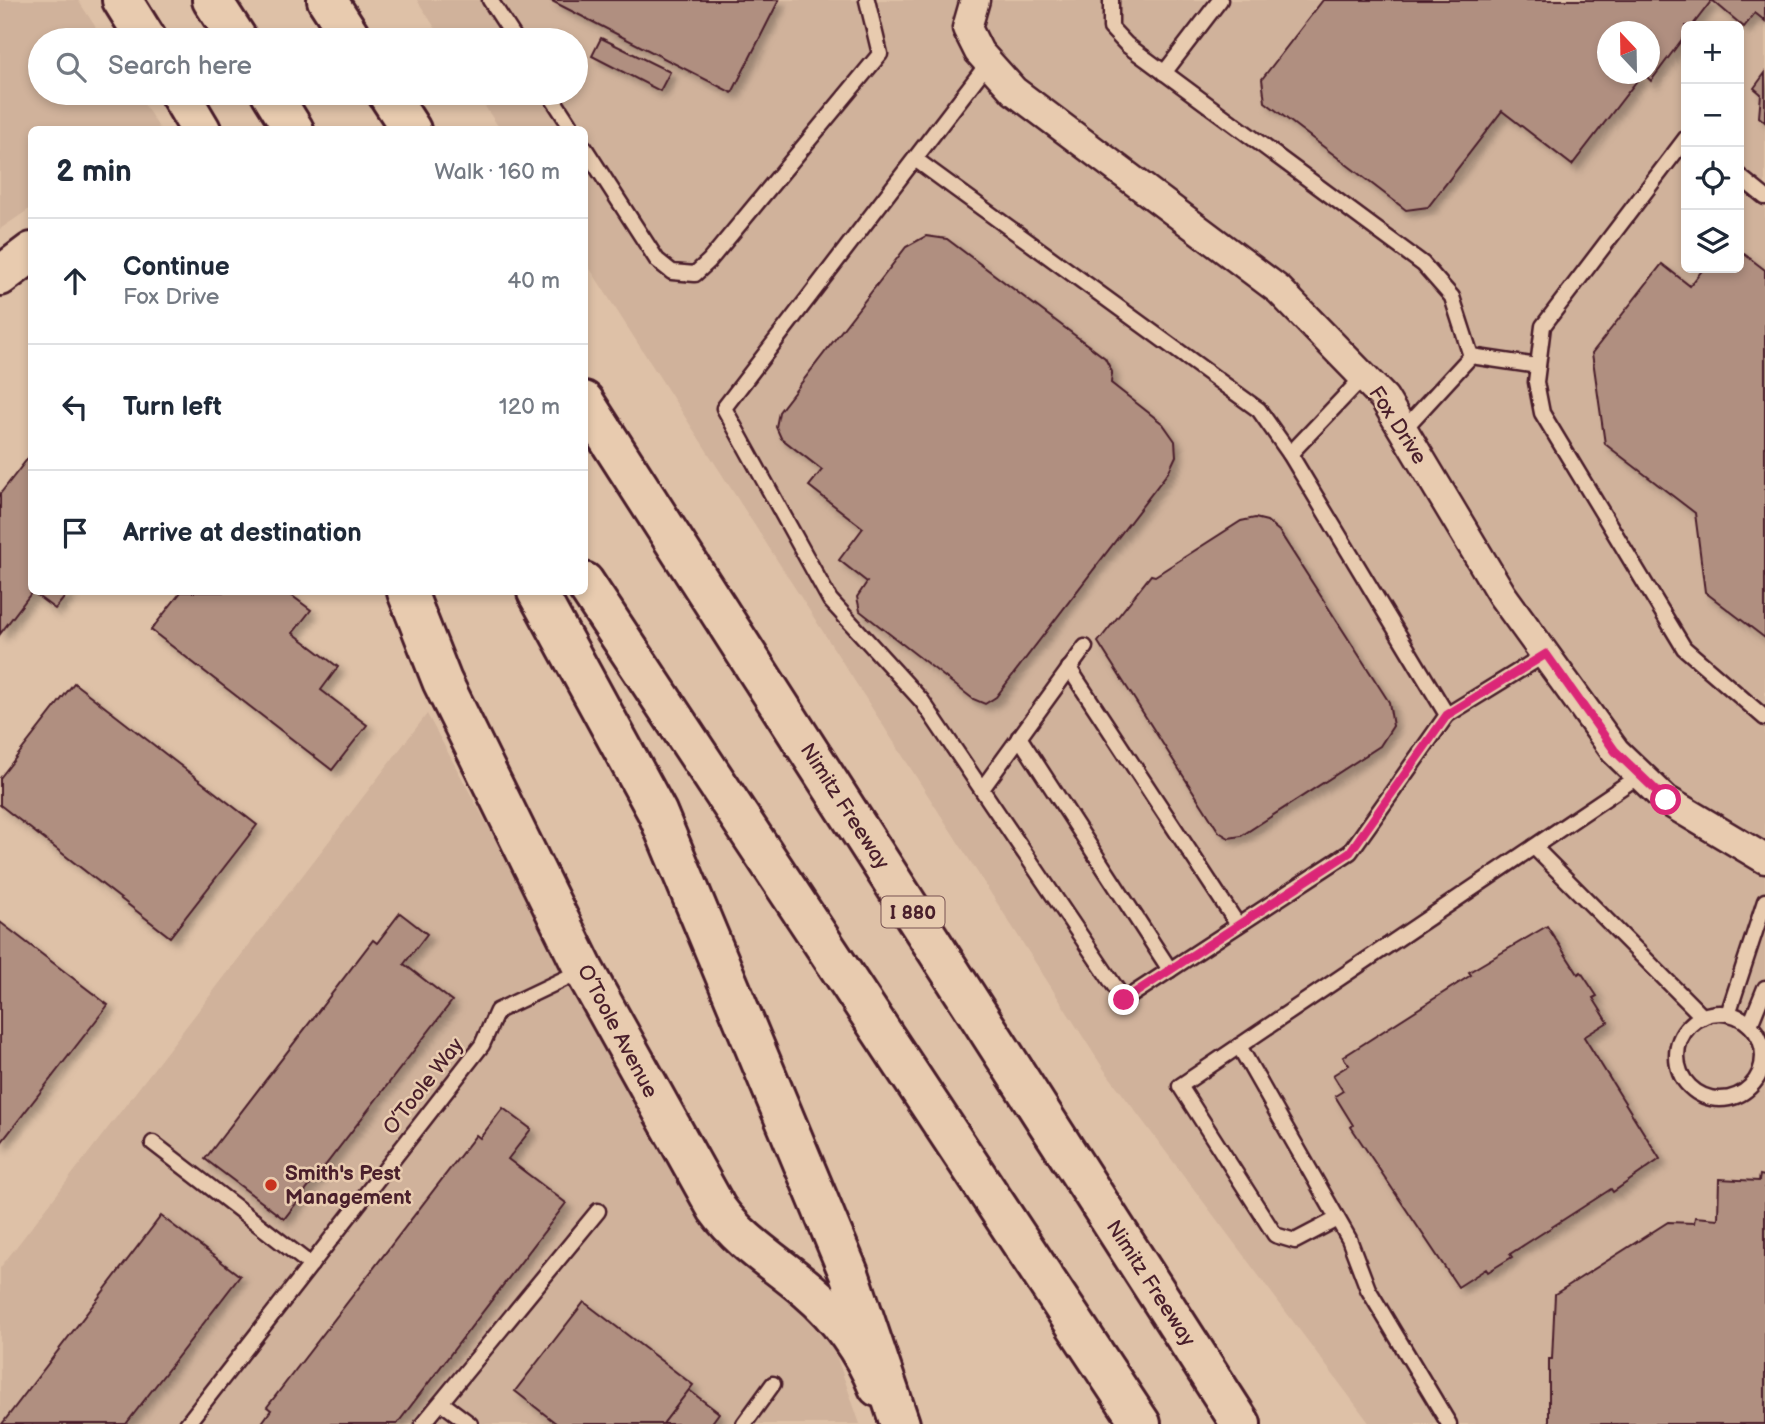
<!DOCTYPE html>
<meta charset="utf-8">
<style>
:root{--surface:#fff;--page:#f6f6f7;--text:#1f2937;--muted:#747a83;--line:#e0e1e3}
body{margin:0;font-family:"Balsamiq Sans",sans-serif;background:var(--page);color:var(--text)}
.controls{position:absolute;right:21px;top:21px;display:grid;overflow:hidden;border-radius:10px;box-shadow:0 4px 10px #0003}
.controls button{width:63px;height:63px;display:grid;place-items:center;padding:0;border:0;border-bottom:2px solid var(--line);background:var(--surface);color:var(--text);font:35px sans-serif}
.compass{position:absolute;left:1597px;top:21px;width:63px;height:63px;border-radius:50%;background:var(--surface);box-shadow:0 4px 10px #0003;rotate:338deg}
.stop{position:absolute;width:21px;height:21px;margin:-16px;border:5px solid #db2777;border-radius:50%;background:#fff}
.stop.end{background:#db2777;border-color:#fff;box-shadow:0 2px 7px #0008}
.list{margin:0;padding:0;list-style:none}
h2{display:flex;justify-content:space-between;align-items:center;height:91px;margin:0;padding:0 28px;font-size:30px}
h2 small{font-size:23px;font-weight:400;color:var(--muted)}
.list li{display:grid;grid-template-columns:46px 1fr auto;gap:21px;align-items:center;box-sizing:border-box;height:126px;padding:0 28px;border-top:2px solid var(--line)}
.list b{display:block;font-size:26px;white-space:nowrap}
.list p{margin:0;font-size:23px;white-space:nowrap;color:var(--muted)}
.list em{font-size:23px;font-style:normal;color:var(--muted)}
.icon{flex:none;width:38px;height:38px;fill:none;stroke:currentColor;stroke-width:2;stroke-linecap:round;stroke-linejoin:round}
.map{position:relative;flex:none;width:1765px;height:1424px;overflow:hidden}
.search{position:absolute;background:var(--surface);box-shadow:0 4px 10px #0003;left:28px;top:28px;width:560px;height:77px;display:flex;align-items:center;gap:18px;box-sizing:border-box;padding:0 24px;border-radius:38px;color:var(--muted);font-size:26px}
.panel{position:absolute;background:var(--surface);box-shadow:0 4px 10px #0003;left:28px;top:126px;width:560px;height:469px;border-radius:10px}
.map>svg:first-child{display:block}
</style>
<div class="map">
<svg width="1765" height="1424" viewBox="0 0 1765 1424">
<defs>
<filter id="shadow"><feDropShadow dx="6" dy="6" stdDeviation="3.5" flood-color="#0004"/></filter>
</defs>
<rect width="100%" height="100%" fill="#dec1a7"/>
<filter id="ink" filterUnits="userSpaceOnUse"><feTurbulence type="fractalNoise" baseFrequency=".0143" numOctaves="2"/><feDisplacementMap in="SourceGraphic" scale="14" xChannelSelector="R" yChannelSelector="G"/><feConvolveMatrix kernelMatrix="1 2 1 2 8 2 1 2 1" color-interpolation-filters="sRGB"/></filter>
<g filter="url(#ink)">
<g fill="#d0b29b" fill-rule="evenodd">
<polygon points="0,0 78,0 104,40 40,40 40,93 137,93 160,129 32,130 31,208 0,229"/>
<path d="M417 0H1765V1424H1370L1103 1068 585 261 584 130 500 129 476 93H576V40H443ZM1686 26H1739V268H1686ZM1608 32H1650V74H1608Z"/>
<polygon points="427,714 697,1210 821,1312 860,1424 0,1424 0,1268"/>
</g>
<g fill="#b08f80" stroke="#4a1f2b" stroke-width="2" filter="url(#shadow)">
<polygon points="550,0 779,0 732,93"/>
<polygon points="1323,0 1712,0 1692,26 1686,26 1686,34 1651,81 1644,74 1650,74 1650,32 1608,32 1608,74 1642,74 1572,165 1502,111 1428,207 1406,210 1265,102 1262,79"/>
<polygon points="1712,0 1765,0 1765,21 1755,13 1744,27"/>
<polygon points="601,38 670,72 660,91 592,56"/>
<polygon points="1765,73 1765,122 1759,117 1761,94 1754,88"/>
<polygon points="926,236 947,239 1105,358 1112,372 1111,383 1163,424 1175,441 1176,456 1169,471 996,697 985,704 973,699 860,611 857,597 867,582 839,560 863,528 809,486 822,470 781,438 776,427 779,412 906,247"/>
<polygon points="1739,250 1765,270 1765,638 1705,592 1695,513 1605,444 1592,353 1662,264 1690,286 1704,268 1739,268"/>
<polygon points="32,453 32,592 69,592 55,609 32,592 0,634 0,494"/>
<polygon points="1255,518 1267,521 1279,531 1389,702 1393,726 1380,746 1241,836 1229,838 1219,832 1098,642 1151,575 1155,576 1241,521"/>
<polygon points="181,592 287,592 311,610 293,633 338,667 321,690 367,725 332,770 151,630"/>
<polygon points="74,683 257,825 170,937 0,805 0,778"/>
<polygon points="400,913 427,934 404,964 452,1001 284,1219 205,1159 373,940 377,943"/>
<polygon points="0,922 108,1005 0,1144"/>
<polygon points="1547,926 1578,974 1581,972 1597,996 1593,998 1608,1022 1584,1037 1660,1159 1613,1192 1611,1189 1510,1254 1512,1257 1488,1272 1486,1269 1458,1287 1351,1127 1353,1125 1335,1096 1343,1091 1333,1075 1349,1065 1343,1057 1471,975 1469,972"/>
<polygon points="503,1108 531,1129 508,1159 566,1203 397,1424 261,1424 271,1410 267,1407 476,1135 480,1138"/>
<polygon points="1760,1175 1765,1176 1765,1424 1549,1424 1549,1359 1552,1359 1555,1294 1668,1222 1694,1223 1695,1217 1718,1219 1719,1179 1759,1181"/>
<polygon points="161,1216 240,1276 126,1424 2,1424"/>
<polygon points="584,1302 693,1385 663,1424 557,1424 515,1391"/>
<polygon points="689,1390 719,1413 711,1424 663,1424"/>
</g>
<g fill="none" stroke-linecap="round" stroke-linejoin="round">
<defs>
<g id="lane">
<polyline points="490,0 516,40"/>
<polyline points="1111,0 1111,28 1127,45 1423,264 1452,297 1471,356"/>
<polyline points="1164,73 1220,0"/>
<polyline points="549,93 573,130"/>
<polyline points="1686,138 1543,326 1536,382 1542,413 1684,648 1765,718"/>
<polyline points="584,147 657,260 672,272 695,274 709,261 880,54 867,0"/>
<polyline points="915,159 1259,410 1290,454 1447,715 1350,852 1124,1000 922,701 830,600 724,408 988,63"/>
<polyline points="1739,176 1765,197"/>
<polyline points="1471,356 1538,366"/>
<polyline points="1403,430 1471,356"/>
<polyline points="1290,454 1365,375"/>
<polyline points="1069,668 1238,925"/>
<polyline points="1447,715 1546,654"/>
<polyline points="1019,737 1170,970"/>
<polyline points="982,789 1085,647"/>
<polyline points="1534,847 1703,1017"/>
<circle cx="1720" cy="1056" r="43"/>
<polyline points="1728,1014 1765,901"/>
<polyline points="1750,1025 1765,988"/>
<polyline points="1239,1046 1349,1239 1368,1289 1449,1424"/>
<polyline points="153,1143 311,1265"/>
<polyline points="1337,1219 1295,1241 1275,1235 1180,1086 1640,775"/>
<polyline points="442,1403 470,1424"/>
<polyline points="187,1424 482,1045 497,1011 583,970"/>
<polyline points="423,1424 598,1211"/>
<polyline points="744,1424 773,1384"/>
</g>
<polyline id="street" points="975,0 967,28 979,52 1014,91 1279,290 1384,398 1502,595 1615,751 1666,800 1765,859"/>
<g id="secondary">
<polyline points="122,0 147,40"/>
<polyline points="179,93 201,130"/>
<polyline points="0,276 32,252"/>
<path d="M407 592 442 681 584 970 717 1209C742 1244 777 1263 809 1291 838 1315 864 1352 878 1387"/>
</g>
<g id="highway">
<polyline points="212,0 238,40"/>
<polyline points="327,0 353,40"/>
<polyline points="271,93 294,130"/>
<polyline points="387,93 411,130"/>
<polyline points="584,401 1241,1424"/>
<polyline points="584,582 1141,1424"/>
<polyline points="537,592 657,812 850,1276 900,1424"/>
</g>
</defs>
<use href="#lane" stroke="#4a1f2b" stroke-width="19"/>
<use href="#street" stroke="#4a1f2b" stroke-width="33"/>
<use href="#secondary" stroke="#4a1f2b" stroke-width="44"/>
<use href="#highway" stroke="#4a1f2b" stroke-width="44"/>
<use href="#lane" stroke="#e8cbaf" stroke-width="14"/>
<use href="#street" stroke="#e8cbaf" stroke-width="28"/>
<use href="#secondary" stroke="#e8cbaf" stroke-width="38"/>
<use href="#highway" stroke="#e8cbaf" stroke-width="38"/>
</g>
</g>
<g fill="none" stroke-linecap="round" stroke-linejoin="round" filter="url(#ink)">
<polyline stroke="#db2777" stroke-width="9" points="1124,1000 1350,852 1447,715 1546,654 1615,751 1666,800"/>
</g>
<circle fill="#c8321e" stroke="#e8cbaf" stroke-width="2.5" cx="271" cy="1185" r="7"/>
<g text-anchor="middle" stroke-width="5" stroke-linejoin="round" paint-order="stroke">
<rect fill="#e8cbaf" stroke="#795353" stroke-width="2" x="881.5" y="896.5" width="63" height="31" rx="5"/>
<g font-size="19" font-weight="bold" fill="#4a1f2b">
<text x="913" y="919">I 880</text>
</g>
<g font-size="21" fill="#4a1f2b" stroke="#e8cbaf">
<text transform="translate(1398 425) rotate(57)" y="7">Fox Drive</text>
<text transform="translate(845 806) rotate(57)" y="7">Nimitz Freeway</text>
<text transform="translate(618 1031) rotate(62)" y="7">O’Toole Avenue</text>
<text transform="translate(423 1086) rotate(-52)" y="7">O’Toole Way</text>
<text transform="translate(1151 1283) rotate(57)" y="7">Nimitz Freeway</text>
</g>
<g font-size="21" font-weight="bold" fill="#4a1f2b" stroke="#e8cbaf" text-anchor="start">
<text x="285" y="1180">Smith's Pest<tspan x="285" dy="24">Management</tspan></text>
</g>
</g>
</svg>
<div class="controls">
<button>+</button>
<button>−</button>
<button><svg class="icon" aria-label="locate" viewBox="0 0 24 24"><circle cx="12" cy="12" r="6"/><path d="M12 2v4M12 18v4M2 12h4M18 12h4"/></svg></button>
<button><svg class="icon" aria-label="layers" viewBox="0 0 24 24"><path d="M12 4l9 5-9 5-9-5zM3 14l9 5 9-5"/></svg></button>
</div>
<svg class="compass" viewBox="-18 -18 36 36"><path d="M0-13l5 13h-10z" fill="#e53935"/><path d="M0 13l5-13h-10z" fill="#747a83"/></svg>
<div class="stop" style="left:1666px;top:800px"></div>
<div class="stop end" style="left:1124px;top:1000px"></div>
<div class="search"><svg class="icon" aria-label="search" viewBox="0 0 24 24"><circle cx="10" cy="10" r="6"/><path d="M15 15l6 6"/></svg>Search here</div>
<section class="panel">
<h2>2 min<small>Walk · 160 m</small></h2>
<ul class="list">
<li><svg class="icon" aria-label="ahead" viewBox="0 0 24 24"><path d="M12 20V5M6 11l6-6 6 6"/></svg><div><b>Continue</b><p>Fox Drive</p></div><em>40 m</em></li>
<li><svg class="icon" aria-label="left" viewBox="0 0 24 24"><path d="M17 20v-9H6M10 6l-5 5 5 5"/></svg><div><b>Turn left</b></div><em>120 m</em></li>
<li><svg class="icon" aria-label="arrive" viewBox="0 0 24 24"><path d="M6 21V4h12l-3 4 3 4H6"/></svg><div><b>Arrive at destination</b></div></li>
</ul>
</section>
</div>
